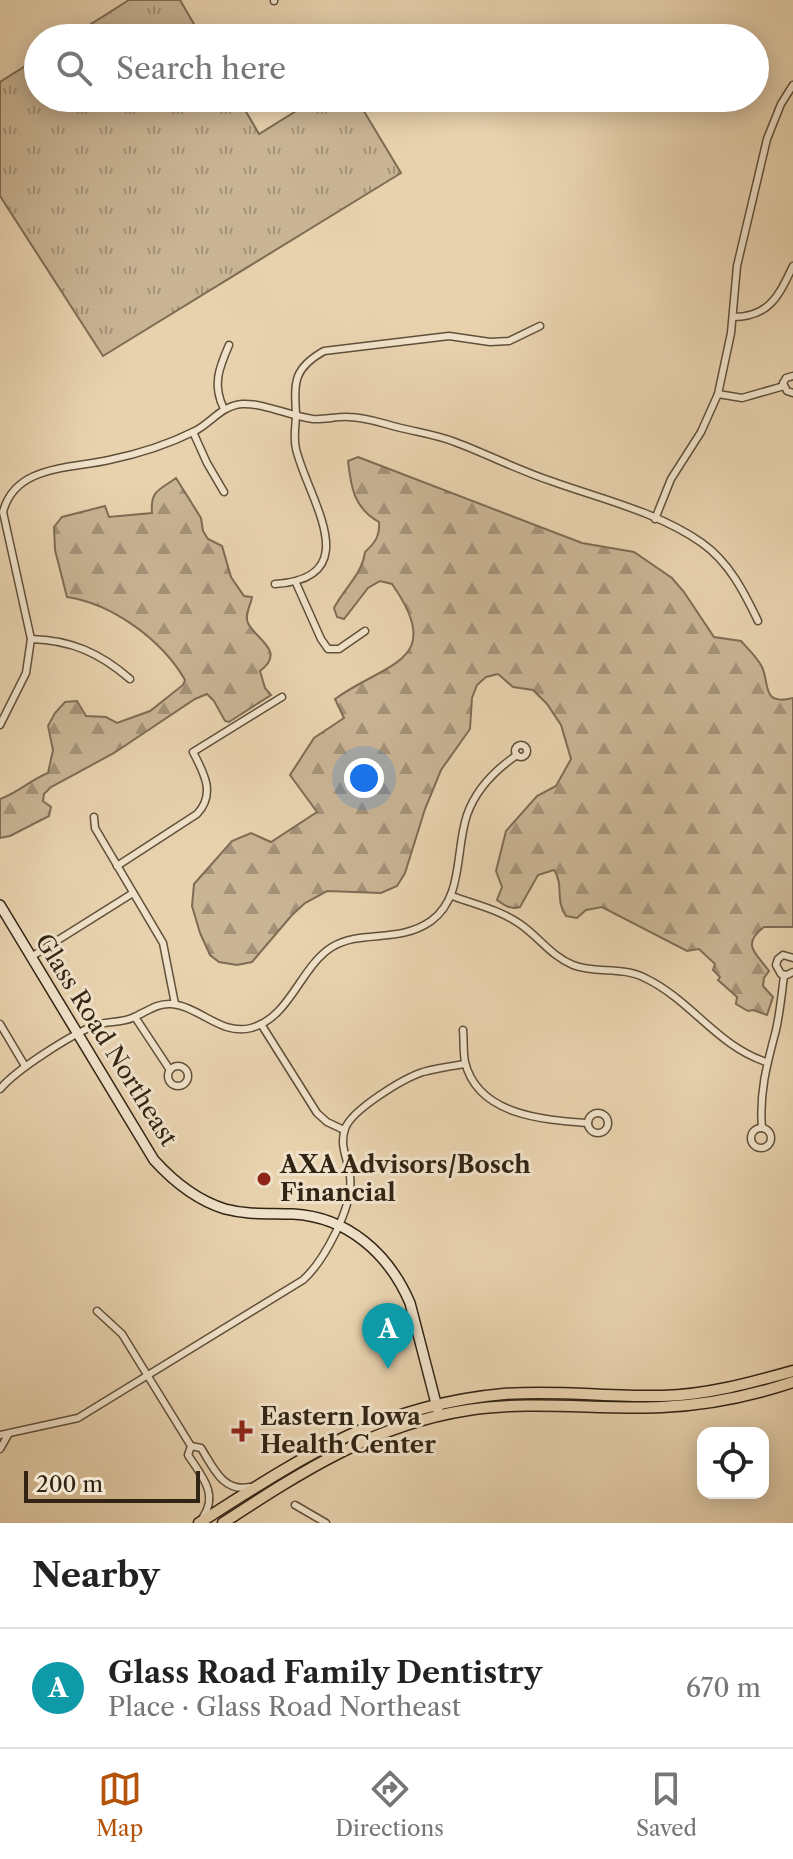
<!DOCTYPE html>
<meta charset="utf-8">
<style>
:root{--surface:#fff;--page:#f6f6f6;--text:#222;--muted:#767676;--line:#e0e0e0;--accent:#b45309}
body{margin:0;font-family:"Libre Caslon Text",serif;background:var(--page);color:var(--text)}
.controls{position:absolute;right:24px;bottom:24px;display:grid;overflow:hidden;border-radius:16px;box-shadow:0 4px 20px #0003}
.controls button{width:72px;height:72px;display:grid;place-items:center;padding:0;border:0;border-bottom:2px solid var(--line);background:var(--surface);color:var(--text);font:40px sans-serif}
.scale{position:absolute;left:24px;bottom:20px;width:176px;box-sizing:border-box;padding-left:8px;border:4px solid #322414;border-top:0;font-size:22px;line-height:28px;white-space:nowrap;color:#322414;-webkit-text-stroke:6px #f0e2ca;paint-order:stroke}
.you{position:absolute;left:364px;top:778px;width:28px;height:28px;margin:-20px;border:6px solid #fff;border-radius:50%;background:#1a73e8;box-shadow:0 0 0 12px #1a73e833}
.badge{display:grid;place-items:center;width:52px;height:52px;border-radius:50%;background:var(--accent);color:#fff;font-size:26px;font-weight:700}
.pin{position:absolute;translate:-50% -66px;filter:drop-shadow(0 2px 4px #0008)}
.pin::after{content:'';position:absolute;top:42px;width:28px;height:24px;background:inherit;clip-path:polygon(0 0,100% 0,50% 100%)}
.list{margin:0;padding:0;list-style:none}
h2{display:flex;justify-content:space-between;align-items:center;height:104px;margin:0;padding:0 32px;font-size:34px}
h2 small{font-size:26px;font-weight:400;color:var(--muted)}
.list li{display:grid;grid-template-columns:52px 1fr auto;gap:24px;align-items:center;box-sizing:border-box;height:120px;padding:0 32px;border-top:2px solid var(--line)}
.list b{display:block;font-size:30px;white-space:nowrap}
.list p{margin:0;font-size:26px;white-space:nowrap;color:var(--muted)}
.list em{font-size:26px;font-style:normal;color:var(--muted)}
.icon{flex:none;width:44px;height:44px;fill:none;stroke:currentColor;stroke-width:2;stroke-linecap:round;stroke-linejoin:round}
.map{position:relative;flex:none;width:793px;height:1523px;overflow:hidden}
.search{position:absolute;background:var(--surface);box-shadow:0 4px 20px #0003;left:24px;right:24px;top:24px;height:88px;display:flex;align-items:center;gap:20px;box-sizing:border-box;padding:0 28px;border-radius:44px;color:var(--muted);font-size:30px}
.sheet{height:224px;background:var(--surface)}
nav{display:flex;justify-content:space-around;align-items:center;box-sizing:border-box;height:112px;border-top:2px solid var(--line);background:var(--surface);font-size:22px;color:var(--muted)}
nav a{display:grid;justify-items:center;gap:4px}
nav .on{color:var(--accent)}
.map>svg:first-child{display:block}
</style>
<div class="map">
<svg width="793" height="1523" viewBox="0 0 793 1523">
<defs>
<pattern id="forest-firs" width="22" height="20" patternUnits="userSpaceOnUse" patternTransform="scale(2)"><rect width="22" height="20" fill="#c9b494"/><path d="M5 1l3.5 6h-7zM16 11l3.5 6h-7z" fill="#a49278"/></pattern>
<pattern id="park-tufts" width="24" height="20" patternUnits="userSpaceOnUse" patternTransform="scale(2)"><rect width="24" height="20" fill="#c9b494"/><path d="M3 7l-1-3M5 7V3M7 7l1-3M15 17l-1-3M17 17v-4M19 17l1-3" fill="none" stroke="#a49278"/></pattern>
</defs>
<rect width="100%" height="100%" fill="#e8d2ae"/>
<filter id="stains"><feTurbulence type="fractalNoise" baseFrequency=".0025" numOctaves="4"/><feColorMatrix values="0 0 0 0 .2 0 0 0 0 .09 0 0 0 0 .02 0 0 0 .5 -.17"/></filter>
<radialGradient id="worn" r=".72"><stop offset=".6" stop-color="#630" stop-opacity="0"/><stop offset="1" stop-color="#630" stop-opacity=".3"/></radialGradient>
<g fill="url(#forest-firs)" stroke="#7e6c54" stroke-width="2">
<path d="M358 457 582 543 634 552 672 578 684 592 714 637 741 641C748 649 757 657 762 667 770 684 761 706 793 698V927H764C740 945 757 954 769 971L764 978 763 986 773 997 767 1015 753 1010 748 1011 736 1004 737 997 718 980 720 977 713 970 715 964 699 949 687 951 602 907 586 910 577 918 566 916C555 902 564 884 554 870L538 875 520 907C510 910 504 905 497 900L502 887 496 871 506 831 537 796 556 786 571 759 561 725 547 704 533 690 513 687 498 674 486 677 477 685 472 698 470 729 441 770 425 809 405 873 397 886 381 893 327 891 305 903 292 915 252 962 237 965 219 962 210 955 200 933 192 906 194 884 232 841 251 833 271 842 317 812 290 775 314 738 344 718 335 699C386 662 447 662 392 584L380 581 368 588 344 619 337 617 334 608C344 588 362 575 365 552 375 543 380 536 379 522 354 508 351 488 348 461Z"/>
<path d="M176 478 201 518 203 531 208 539 222 546 231 577 244 596 252 597C251 605 244 615 248 623 255 639 287 651 260 671L265 688 271 695 229 722 225 721 214 701 207 694 195 699 114 753 51 787 44 794 43 801 51 807 49 816 10 836 0 838V799C18 793 30 780 48 773L53 750 48 726 55 713 65 702 77 701 86 716 106 717 117 723 150 711 183 685 185 680C162 640 113 604 67 597L55 550 54 527 62 517 105 506 109 517 152 513C150 490 160 490 176 478Z"/>
</g>
<g fill="url(#park-tufts)" stroke="#7e6c54" stroke-width="2">
<polygon points="129,0 180,0 202,38 69,38"/>
<polygon points="38,58 38,98 238,98 259,134 317,98 356,98 401,173 103,356 0,196 0,82"/>
</g>
<g fill="none" stroke-linecap="round" stroke-linejoin="round">
<defs>
<g id="street">
<polyline points="274,0 274,1"/>
<path d="M733 317C770 317 779 295 793 266"/>
<polyline points="793,376 786,378 783,383 787,391 793,393"/>
<polyline points="718,394 742,398 784,386"/>
<path d="M224 409C212 385 219 368 229 345"/>
<polyline points="193,432 207,463 224,492"/>
<polyline points="655,519 671,479 701,432 718,394 731,333 737,266 767,139 781,104 793,85"/>
<polyline points="296,583 321,639 328,649 339,649 365,631"/>
<path d="M275 584C368 578 308 499 296 449 293 436 296 426 296 413 294 381 294 368 324 351L449 336 490 342 509 341 540 326"/>
<path d="M31 639C71 640 100 653 130 679"/>
<path d="M0 725 26 673 31 639 3 512C15 465 70 469 109 460 138 454 169 444 195 431 212 422 221 406 242 404 265 403 289 416 313 419 325 420 337 416 349 417 365 417 381 423 397 427 416 432 437 435 455 442 487 454 518 470 551 481 601 499 658 512 702 543 729 562 744 592 758 621"/>
<circle cx="521" cy="751" r="6"/>
<polyline points="94,817 95,828 163,943 175,1004"/>
<path d="M117 866 197 814C216 794 204 773 193 752L282 697"/>
<path d="M452 896C474 904 500 910 520 924 539 937 551 956 573 965 595 974 622 966 645 978 691 1000 716 1045 766 1062"/>
<polyline points="31,957 133,893"/>
<polyline points="793,958 783,955 778,959 776,965 781,974 787,975 793,972"/>
<polyline points="135,1017 170,1070"/>
<polyline points="0,1024 25,1066"/>
<polyline points="261,1024 317,1113 327,1122 344,1130"/>
<path d="M463 1030C464 1040 463 1052 465 1062 478 1116 545 1120 588 1123"/>
<circle cx="178" cy="1076" r="10"/>
<path d="M0 1089C17 1069 72 1034 96 1025 108 1021 120 1023 132 1018 145 1013 156 1003 171 1004 199 1006 221 1036 251 1028 290 1018 300 967 332 947 362 929 398 944 431 921 464 897 455 850 467 815 476 789 495 770 517 755"/>
<circle cx="598" cy="1123" r="10"/>
<path d="M762 1128C759 1093 767 1064 776 1030 780 1012 782 993 784 975"/>
<circle cx="761" cy="1138" r="10"/>
<path d="M97 1311 122 1334 191 1446 188 1455C201 1475 219 1494 203 1517"/>
<path d="M0 1435 78 1418 303 1280C324 1261 354 1206 350 1176 348 1159 339 1146 345 1129 351 1110 404 1078 423 1072 437 1068 452 1066 465 1064"/>
<path d="M191 1446 201 1448C213 1467 223 1493 250 1487"/>
<polyline points="0,1449 8,1435"/>
<polyline points="295,1505 326,1523"/>
</g>
<path id="secondary" d="M0 905 154 1160C174 1182 196 1200 225 1209 248 1215 269 1213 293 1214 348 1217 389 1254 410 1303L438 1411"/>
<g id="primary">
<path d="M199 1523C301 1458 379 1405 504 1394 556 1390 609 1397 662 1396 707 1395 750 1383 793 1371"/>
<path d="M223 1523C301 1472 375 1424 468 1410 533 1400 598 1410 662 1407 707 1405 751 1396 793 1382"/>
</g>
</defs>
<use href="#street" stroke="#60503a" stroke-width="9"/>
<use href="#secondary" stroke="#322414" stroke-width="12"/>
<use href="#primary" stroke="#322414" stroke-width="13"/>
<use href="#street" stroke="#f0e2ca" stroke-width="6"/>
<use href="#secondary" stroke="#f0e2ca" stroke-width="9"/>
<use href="#primary" stroke="#e8d2ae" stroke-width="10"/>
</g>
<g fill="#8f2418" stroke="#f0e2ca" stroke-width="3">
<circle cx="264" cy="1179" r="8"/>
<path d="M238 1419h8v8h8v8h-8v8h-8v-8h-8v-8h8z"/>
</g>
<g text-anchor="middle" stroke-width="6" stroke-linejoin="round" paint-order="stroke">
<g font-size="24" fill="#322414" stroke="#f0e2ca">
<text transform="translate(106 1040) rotate(58)" y="8">Glass Road Northeast</text>
</g>
<g font-size="24" font-weight="bold" fill="#322414" stroke="#f0e2ca" text-anchor="start">
<text x="280" y="1173">AXA Advisors/Bosch<tspan x="280" dy="28">Financial</tspan></text>
<text x="260" y="1425">Eastern Iowa<tspan x="260" dy="28">Health Center</tspan></text>
</g>
</g>
<rect width="100%" height="100%" filter="url(#stains)"/>
<rect width="100%" height="100%" fill="url(#worn)"/>
</svg>
<div class="controls">
<button><svg class="icon" aria-label="locate" viewBox="0 0 24 24"><circle cx="12" cy="12" r="6"/><path d="M12 2v4M12 18v4M2 12h4M18 12h4"/></svg></button>
</div>
<div class="scale">200 m</div>
<div class="you"></div>
<div class="pin badge" style="left:388px;top:1369px;background:#0f9aa8">A</div>
<div class="search"><svg class="icon" aria-label="search" viewBox="0 0 24 24"><circle cx="10" cy="10" r="6"/><path d="M15 15l6 6"/></svg>Search here</div>
</div>
<section class="sheet">
<h2>Nearby<small></small></h2>
<ul class="list">
<li><span class="badge" style="background:#0f9aa8">A</span><div><b>Glass Road Family Dentistry</b><p>Place · Glass Road Northeast</p></div><em>670 m</em></li>
</ul>
</section>
<nav>
<a class="on"><svg class="icon" aria-label="map" viewBox="0 0 24 24"><path d="M3 6l6-2 6 2 6-2v14l-6 2-6-2-6 2zM9 4v14M15 6v14"/></svg>Map</a>
<a><svg class="icon" aria-label="directions" viewBox="0 0 24 24"><path d="M12 3l9 9-9 9-9-9zM9 14v-3h6M13 9l2 2-2 2"/></svg>Directions</a>
<a><svg class="icon" aria-label="saved" viewBox="0 0 24 24"><path d="M7 4h10v16l-5-4-5 4z"/></svg>Saved</a>
</nav>
